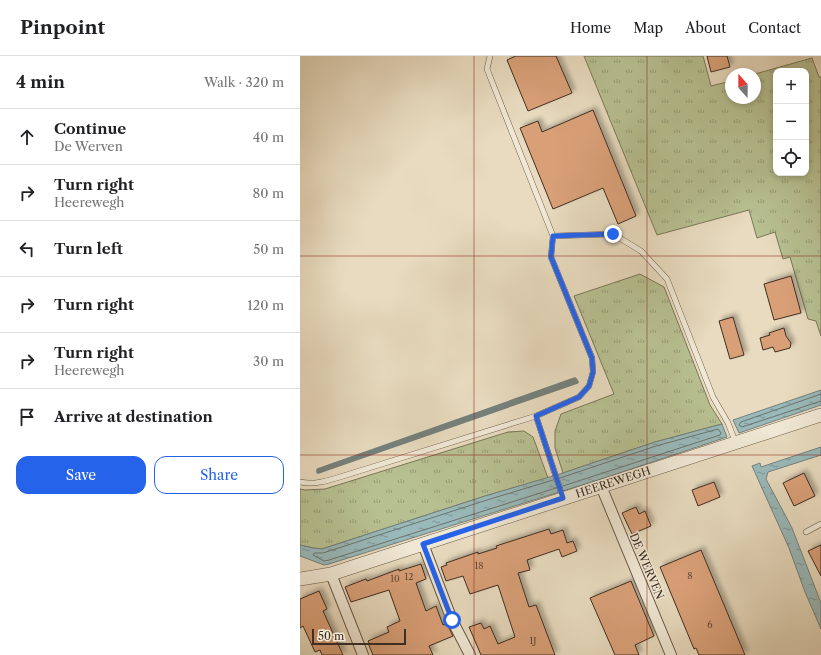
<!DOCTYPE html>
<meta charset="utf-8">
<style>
:root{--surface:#fff;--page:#f6f6f6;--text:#202124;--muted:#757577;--line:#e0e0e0;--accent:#2563eb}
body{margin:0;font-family:"Libre Caslon Text",serif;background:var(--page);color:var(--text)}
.controls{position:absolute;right:12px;top:12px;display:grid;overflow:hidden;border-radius:8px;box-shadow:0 2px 6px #0003}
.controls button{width:36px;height:36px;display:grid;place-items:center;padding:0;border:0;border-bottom:1px solid var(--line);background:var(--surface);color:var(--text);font:20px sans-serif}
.compass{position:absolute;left:425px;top:12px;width:36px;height:36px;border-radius:50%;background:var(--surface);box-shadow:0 2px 6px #0003;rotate:339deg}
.scale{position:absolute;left:12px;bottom:10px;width:94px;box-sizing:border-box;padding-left:4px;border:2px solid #3f2e22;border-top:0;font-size:11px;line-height:14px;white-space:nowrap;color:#3f2e22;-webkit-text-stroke:3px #f0e8d5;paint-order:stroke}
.stop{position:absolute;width:12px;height:12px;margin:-9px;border:3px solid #2563eb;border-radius:50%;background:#fff}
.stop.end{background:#2563eb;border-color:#fff;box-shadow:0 1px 4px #0008}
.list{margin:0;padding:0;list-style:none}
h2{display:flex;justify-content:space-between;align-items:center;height:52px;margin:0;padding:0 16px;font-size:17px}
h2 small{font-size:13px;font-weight:400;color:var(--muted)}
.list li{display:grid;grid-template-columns:26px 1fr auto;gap:12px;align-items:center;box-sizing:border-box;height:56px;padding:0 16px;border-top:1px solid var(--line)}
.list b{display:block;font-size:15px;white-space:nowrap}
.list p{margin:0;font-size:13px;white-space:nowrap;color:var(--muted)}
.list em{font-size:13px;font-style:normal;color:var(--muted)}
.actions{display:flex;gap:8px;padding:12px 16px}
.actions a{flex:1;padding:9px 0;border:1px solid var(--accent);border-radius:12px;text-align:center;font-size:14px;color:var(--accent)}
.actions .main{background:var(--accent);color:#fff}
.icon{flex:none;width:22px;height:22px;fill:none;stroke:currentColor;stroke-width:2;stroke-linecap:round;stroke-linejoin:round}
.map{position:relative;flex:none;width:521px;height:599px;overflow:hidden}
header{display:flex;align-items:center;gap:24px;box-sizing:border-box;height:56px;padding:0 20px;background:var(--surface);border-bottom:1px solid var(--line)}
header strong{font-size:19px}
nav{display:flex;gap:22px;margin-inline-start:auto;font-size:14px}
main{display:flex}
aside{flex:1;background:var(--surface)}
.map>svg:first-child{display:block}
</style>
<header>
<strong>Pinpoint</strong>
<nav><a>Home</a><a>Map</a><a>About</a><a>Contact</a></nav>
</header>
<main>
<aside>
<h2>4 min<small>Walk · 320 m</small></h2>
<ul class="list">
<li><svg class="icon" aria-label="ahead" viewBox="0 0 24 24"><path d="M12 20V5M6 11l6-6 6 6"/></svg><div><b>Continue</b><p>De Werven</p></div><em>40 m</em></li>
<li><svg class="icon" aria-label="right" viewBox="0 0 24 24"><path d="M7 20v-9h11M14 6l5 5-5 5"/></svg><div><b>Turn right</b><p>Heerewegh</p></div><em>80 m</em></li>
<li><svg class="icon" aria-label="left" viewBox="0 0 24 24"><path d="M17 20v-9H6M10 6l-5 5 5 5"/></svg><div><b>Turn left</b></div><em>50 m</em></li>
<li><svg class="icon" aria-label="right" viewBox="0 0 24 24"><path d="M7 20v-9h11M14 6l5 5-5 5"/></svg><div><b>Turn right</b></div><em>120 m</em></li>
<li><svg class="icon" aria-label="right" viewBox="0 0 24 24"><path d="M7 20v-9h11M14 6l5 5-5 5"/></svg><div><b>Turn right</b><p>Heerewegh</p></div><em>30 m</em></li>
<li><svg class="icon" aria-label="arrive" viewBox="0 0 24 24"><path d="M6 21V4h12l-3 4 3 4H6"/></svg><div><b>Arrive at destination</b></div></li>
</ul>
<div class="actions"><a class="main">Save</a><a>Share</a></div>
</aside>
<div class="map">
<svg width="521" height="599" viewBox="0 0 521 599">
<defs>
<pattern id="grass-tufts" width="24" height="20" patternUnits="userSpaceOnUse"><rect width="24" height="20" fill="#b7c091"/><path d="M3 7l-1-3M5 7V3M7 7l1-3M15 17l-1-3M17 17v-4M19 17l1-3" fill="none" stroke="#969c76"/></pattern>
<pattern id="water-ripples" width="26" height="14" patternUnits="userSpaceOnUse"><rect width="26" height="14" fill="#99b9ba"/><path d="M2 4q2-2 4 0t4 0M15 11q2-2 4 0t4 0" fill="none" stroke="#7e9797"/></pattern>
<filter id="shadow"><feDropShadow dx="3.5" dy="-3.5" stdDeviation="2" flood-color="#0004"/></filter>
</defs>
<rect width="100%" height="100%" fill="#e8dbbf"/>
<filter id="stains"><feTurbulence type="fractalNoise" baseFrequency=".005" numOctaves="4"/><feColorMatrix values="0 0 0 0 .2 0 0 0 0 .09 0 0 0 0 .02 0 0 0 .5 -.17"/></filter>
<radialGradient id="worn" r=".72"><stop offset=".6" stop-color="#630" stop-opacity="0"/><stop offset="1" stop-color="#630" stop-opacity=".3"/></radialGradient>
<g fill="url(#grass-tufts)" stroke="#7b775a" fill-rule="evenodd">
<path d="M284 0H403L411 30 431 25V42H455V18L512 2 519 21H521V280L516 265 508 263 490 201 483 203 475 176 457 182 449 154 357 179ZM476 15H506V117H476Z"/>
<polygon points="340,218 364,231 410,349 422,368 355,386 263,417 255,392 255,375 261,358 314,338 274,240"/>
<polygon points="224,375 233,381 248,422 185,440 22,493 13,492 0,489 0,433 5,434 25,433 208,376"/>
</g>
<g fill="url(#water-ripples)" stroke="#75817d">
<polygon points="521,334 521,349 439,377 433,364"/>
<polygon points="422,368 427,381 301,423 29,508 24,509 0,500 0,489 13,492 22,493 185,440 263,417 355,386"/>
<polygon points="521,391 521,399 468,416 466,423 492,472 521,547 521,573 505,536 489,492 452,410 460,407 461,411"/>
</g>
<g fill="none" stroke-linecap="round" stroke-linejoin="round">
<g stroke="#6c746e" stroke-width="1">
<polyline points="521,338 441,366 439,369 442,371 521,345"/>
<polyline points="260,422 356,390 418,373 421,377 420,379 263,430"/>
<polyline points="253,424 187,444 23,497 14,497 13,499 24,505 29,504 256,432"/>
</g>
<polygon stroke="#75817d" stroke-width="3.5" points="275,323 277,326 18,416 18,414"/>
</g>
<g fill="#d9a078" stroke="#3f2e22" filter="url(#shadow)">
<polygon points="216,0 256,0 272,37 228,55 207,4"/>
<polygon points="407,0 427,0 430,11 411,16"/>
<polygon points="293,54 336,160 318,168 303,132 253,153 220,72 238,65 242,76"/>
<polygon points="491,220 501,257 474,264 464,228"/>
<polygon points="433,261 444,299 430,303 419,265"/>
<polygon points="484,272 486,280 491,287 490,292 475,296 473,291 463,294 460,282 470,279 469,277"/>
<polygon points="504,417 515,440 494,450 483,427"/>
<polygon points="414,426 420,441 398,450 392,434"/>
<polygon points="336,451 339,458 345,455 351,470 332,478 322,457"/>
<polygon points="249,473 251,478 263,474 267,487 273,485 277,495 262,501 259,493 227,504 230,514 218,517 229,551 236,549 255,599 181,599 169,571 181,567 184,573 190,570 198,588 215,581 198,529 170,538 163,520 146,525 141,511 147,509 146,507 178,496 178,498 197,492 196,490"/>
<polygon points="521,489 521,520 508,495"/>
<polygon points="401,494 422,544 445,599 399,599 396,592 394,593 360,511"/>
<polygon points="121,508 126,523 116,527 126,555 136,550 143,569 147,568 153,580 129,590 133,599 73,599 68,587 69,587 68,585 89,576 87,571 100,565 89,534 51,546 45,531 66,523 67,525 99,513 99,515"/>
<polygon points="331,525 354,580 335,589 339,599 315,599 290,542"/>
<polygon points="19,535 27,553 23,555 43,599 22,599 20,594 15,596 3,570 0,572 0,543"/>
</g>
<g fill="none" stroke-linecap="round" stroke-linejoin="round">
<defs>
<g id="service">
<polyline points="253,180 313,178 341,195 367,223 413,341 428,367 435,385"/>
<polyline points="236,360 263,442"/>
<path d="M0 426C14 429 27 425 40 421L236 360 279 341 289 330 293 316 292 302 251 201 253 180 187 13 190 0"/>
<polyline points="506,476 521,468"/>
</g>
<g id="minor">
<polyline points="301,430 371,599"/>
<polyline points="123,488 152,564 170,599"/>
<polyline points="31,518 63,599"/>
</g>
<polyline id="tertiary" points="0,523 31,518 521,359"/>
</defs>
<use href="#service" stroke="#695949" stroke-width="6"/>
<use href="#minor" stroke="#695949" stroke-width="12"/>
<use href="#tertiary" stroke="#695949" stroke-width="14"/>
<use href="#service" stroke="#f0e8d5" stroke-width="5"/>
<use href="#minor" stroke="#f0e8d5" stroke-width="10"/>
<use href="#tertiary" stroke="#f0e8d5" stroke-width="13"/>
</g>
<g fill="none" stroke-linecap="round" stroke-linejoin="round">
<polyline stroke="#2563eb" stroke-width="5" points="152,564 123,488 263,442 236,360 279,341 289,330 293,316 292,302 251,201 253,180 313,178"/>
</g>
<path fill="none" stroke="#8f2418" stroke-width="1" stroke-opacity="0.55" d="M174 0V599M347 0V599M0 200H521M0 399H521"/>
<g text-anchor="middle" stroke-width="3" stroke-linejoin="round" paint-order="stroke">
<g font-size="9" fill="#664a38">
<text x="179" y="513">18</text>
<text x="390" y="523">8</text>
<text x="109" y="524">12</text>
<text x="95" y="526">10</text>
<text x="410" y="572">6</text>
<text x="233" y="588">1J</text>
</g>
<g font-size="11" fill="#3f2e22" stroke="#f0e8d5">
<text transform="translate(313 426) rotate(-18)" y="4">HEEREWEGH</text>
<text transform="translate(347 510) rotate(67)" y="4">DE WERVEN</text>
</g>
</g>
<rect width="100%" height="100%" filter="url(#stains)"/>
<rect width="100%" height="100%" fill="url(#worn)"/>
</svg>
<div class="controls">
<button>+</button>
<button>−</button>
<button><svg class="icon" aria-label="locate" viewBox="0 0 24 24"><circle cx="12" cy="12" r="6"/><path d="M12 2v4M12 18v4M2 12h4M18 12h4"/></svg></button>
</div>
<svg class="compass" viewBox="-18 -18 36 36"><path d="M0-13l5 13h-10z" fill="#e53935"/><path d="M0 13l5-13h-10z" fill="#757577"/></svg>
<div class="scale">50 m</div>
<div class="stop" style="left:152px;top:564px"></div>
<div class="stop end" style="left:313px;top:178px"></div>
</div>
</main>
